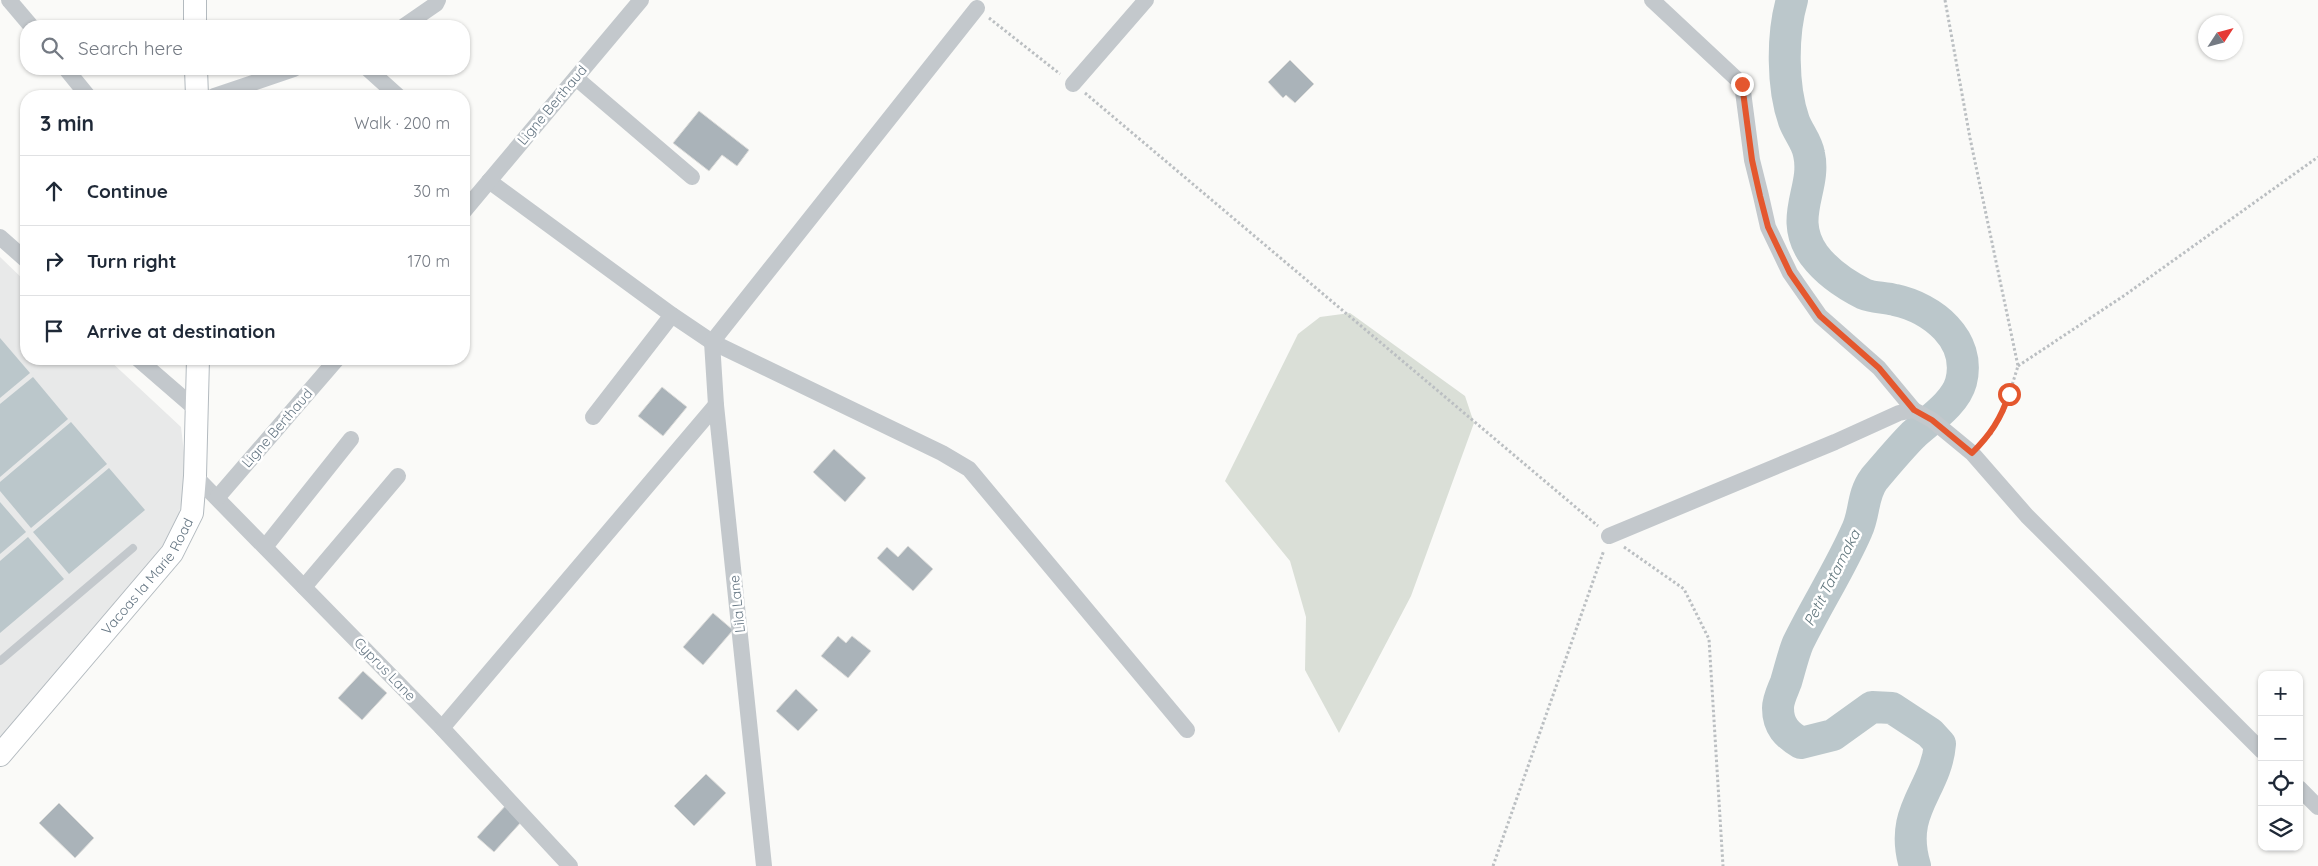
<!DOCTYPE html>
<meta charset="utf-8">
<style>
:root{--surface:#fff;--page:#f2f2f3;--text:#1f2937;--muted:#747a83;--line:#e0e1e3}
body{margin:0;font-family:Quicksand,sans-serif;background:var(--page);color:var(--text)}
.controls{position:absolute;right:15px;bottom:15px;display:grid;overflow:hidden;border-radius:10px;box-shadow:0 1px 4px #0004}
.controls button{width:45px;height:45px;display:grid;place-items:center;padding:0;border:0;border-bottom:1px solid var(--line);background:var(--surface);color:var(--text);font:25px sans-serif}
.compass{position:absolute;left:2198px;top:15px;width:45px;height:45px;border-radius:50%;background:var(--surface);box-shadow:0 1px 4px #0004;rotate:54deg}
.stop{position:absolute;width:15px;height:15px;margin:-11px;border:4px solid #e4572e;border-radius:50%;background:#fff}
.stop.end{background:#e4572e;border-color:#fff;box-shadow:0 1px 5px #0008}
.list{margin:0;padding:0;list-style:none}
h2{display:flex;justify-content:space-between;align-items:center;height:65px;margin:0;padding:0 20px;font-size:21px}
h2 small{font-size:16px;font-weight:400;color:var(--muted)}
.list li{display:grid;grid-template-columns:32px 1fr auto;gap:15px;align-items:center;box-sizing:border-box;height:70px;padding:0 20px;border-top:1px solid var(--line)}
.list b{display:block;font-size:19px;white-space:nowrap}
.list em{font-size:16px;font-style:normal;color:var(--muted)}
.icon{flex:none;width:28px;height:28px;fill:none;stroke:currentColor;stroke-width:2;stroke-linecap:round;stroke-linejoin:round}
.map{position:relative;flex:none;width:2318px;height:866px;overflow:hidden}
.search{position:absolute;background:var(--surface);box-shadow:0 1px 4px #0004;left:20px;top:20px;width:450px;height:55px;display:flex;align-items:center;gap:12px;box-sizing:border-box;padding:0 18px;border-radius:20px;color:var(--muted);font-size:19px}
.panel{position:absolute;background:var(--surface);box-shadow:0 1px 4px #0004;left:20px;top:90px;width:450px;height:275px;border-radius:20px}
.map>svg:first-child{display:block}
</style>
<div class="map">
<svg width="2318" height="866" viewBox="0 0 2318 866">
<rect width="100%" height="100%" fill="#fafaf8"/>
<polygon fill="#e8e9e9" points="0,257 26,282 26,359 108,359 181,427 187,478 175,531 104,623 0,746"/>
<polygon fill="#dadfd7" points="1350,313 1465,396 1474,423 1411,596 1339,733 1305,670 1306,617 1290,561 1225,481 1298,334 1320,317"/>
<g fill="#bbc7cb">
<polygon points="0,338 30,373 0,398"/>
<polygon points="33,377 68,419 0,477 0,404"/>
<polygon points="71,422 107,464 31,528 0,491 0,482"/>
<polygon points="109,468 145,510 69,574 33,532"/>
<polygon points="0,502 26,532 0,554"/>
<polygon points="28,537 64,579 0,633 0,561"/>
</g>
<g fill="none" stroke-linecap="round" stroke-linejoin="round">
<path stroke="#bbc7cb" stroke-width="32" d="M1792 0C1782 34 1782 87 1794 121 1798 132 1807 142 1809 154 1817 189 1787 217 1814 255 1826 271 1846 285 1864 294 1873 298 1885 297 1895 300 1932 308 1972 339 1961 382 1955 404 1929 420 1913 435 1900 448 1886 465 1874 479 1862 495 1865 513 1857 530 1840 569 1817 604 1798 643 1793 655 1790 669 1786 682 1783 690 1778 699 1778 708 1778 726 1787 735 1801 743L1833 735 1872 707 1892 708 1930 733 1940 744C1936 791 1898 810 1915 866"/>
</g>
<g fill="#aab3b9" stroke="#dcdcda">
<polygon points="1290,60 1314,84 1295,103 1286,95 1283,98 1268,82"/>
<polygon points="699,111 749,150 737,166 722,155 709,171 673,143"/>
<polygon points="662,387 687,407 663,436 638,416"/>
<polygon points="834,449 866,478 845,502 813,472"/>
<polygon points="908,546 933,569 913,591 877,558 887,547 898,557"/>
<polygon points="713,613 733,630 703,665 683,647"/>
<polygon points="838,636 846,643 852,636 871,651 848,678 821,656"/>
<polygon points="363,671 387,693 362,720 338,698"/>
<polygon points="796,689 818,710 798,731 776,711"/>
<polygon points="706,774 726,793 694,826 674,806"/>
<polygon points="59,803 94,838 75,858 39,823"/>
<polygon points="507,804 523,820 494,852 477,837"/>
</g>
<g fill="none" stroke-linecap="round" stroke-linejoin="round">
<defs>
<g id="secondary">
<polyline points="195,0 195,26"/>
<polyline points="196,69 197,96"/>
<path id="s1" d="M0 755 172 553 192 513 195 476 198 359"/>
</g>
</defs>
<use href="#secondary" stroke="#b3babf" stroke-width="24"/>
<g stroke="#bbbfc2" stroke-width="3" stroke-dasharray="2.5 2.5" stroke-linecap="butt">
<polyline points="1945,0 1970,138 2018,366 2004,411 1991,434 1984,441"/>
<polyline points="989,18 1060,74"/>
<polyline points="1085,93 1598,526"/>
<polyline points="2018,366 2125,295 2318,157"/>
<polyline points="1624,547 1684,589 1709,639 1723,866"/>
<polyline points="1493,866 1604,550"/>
</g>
<polyline stroke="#c3c8cc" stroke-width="8" points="0,661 133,548"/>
<g stroke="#c3c8cc" stroke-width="16">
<polyline points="9,0 31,26"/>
<polyline points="1652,0 1742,84 1752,160 1761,196 1768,227 1790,273 1820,316 1879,368 1914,410"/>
<polyline points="404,26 436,4 438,0"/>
<polyline points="66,69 88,96"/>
<polyline points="368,69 398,96"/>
<polyline points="576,78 692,177"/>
<polyline points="1073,84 1146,0"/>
<polyline points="214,96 294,69"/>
<polyline points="489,181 672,315 712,342 942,453 969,469 1187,730"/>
<polyline points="464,211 641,0"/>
<polyline points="0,237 26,260"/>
<polyline points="138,359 198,411"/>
<polyline points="593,417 672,315"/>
<polyline points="195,476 442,728 570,866"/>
<polyline points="217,498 337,359"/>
<polyline points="1609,536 1835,442 1899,413 1914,410 1932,420 1972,453 2027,516 2262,751"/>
<polyline points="265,547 351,439"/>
<polyline points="304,587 398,476"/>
<polyline points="442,728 716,405"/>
<polyline points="2299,788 2318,807"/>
<polyline points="764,866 716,405 712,342 977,8"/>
</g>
<use href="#secondary" stroke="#fff" stroke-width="22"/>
</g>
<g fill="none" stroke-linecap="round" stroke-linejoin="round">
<path stroke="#e4572e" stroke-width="6" d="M1742 84 1752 160 1760 196 1768 227 1790 273 1820 316 1879 368 1914 410 1932 420 1972 453C1990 435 2001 419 2009 394"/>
</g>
<g text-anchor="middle" stroke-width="5" stroke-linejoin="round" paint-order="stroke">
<g font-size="14" fill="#657683" stroke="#fff">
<text transform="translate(552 105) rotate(-50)" y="5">Ligne Berthaud</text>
<text transform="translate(277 428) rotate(-49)" y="5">Ligne Berthaud</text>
<text dy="5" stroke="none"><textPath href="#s1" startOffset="232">Vacoas la Marie Road</textPath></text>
<text transform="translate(737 604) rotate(-96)" y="5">Lila Lane</text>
<text transform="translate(385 669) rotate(46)" y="5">Cyprus Lane</text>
</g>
<g font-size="15" font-style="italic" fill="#60757c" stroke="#fff">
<text transform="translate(1832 578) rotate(-63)" y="5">Petit Tatamaka</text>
</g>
</g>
</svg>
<div class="controls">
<button>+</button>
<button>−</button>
<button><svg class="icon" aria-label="locate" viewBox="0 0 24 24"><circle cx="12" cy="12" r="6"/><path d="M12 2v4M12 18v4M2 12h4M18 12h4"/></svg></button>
<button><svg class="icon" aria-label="layers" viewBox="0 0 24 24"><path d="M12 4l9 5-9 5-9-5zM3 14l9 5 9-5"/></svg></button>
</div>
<svg class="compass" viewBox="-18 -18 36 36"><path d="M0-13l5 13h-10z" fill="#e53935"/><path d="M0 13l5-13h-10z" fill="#747a83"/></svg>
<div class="stop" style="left:2009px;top:394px"></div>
<div class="stop end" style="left:1742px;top:84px"></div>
<div class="search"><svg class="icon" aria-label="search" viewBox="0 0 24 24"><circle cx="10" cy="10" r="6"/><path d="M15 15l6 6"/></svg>Search here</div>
<section class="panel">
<h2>3 min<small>Walk · 200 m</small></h2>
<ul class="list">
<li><svg class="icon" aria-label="ahead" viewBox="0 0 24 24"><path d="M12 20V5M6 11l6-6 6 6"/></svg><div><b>Continue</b></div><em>30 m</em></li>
<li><svg class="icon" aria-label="right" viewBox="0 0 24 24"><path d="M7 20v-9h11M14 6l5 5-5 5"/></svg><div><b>Turn right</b></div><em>170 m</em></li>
<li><svg class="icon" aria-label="arrive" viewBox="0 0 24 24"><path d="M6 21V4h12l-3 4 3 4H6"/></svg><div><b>Arrive at destination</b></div></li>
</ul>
</section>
</div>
